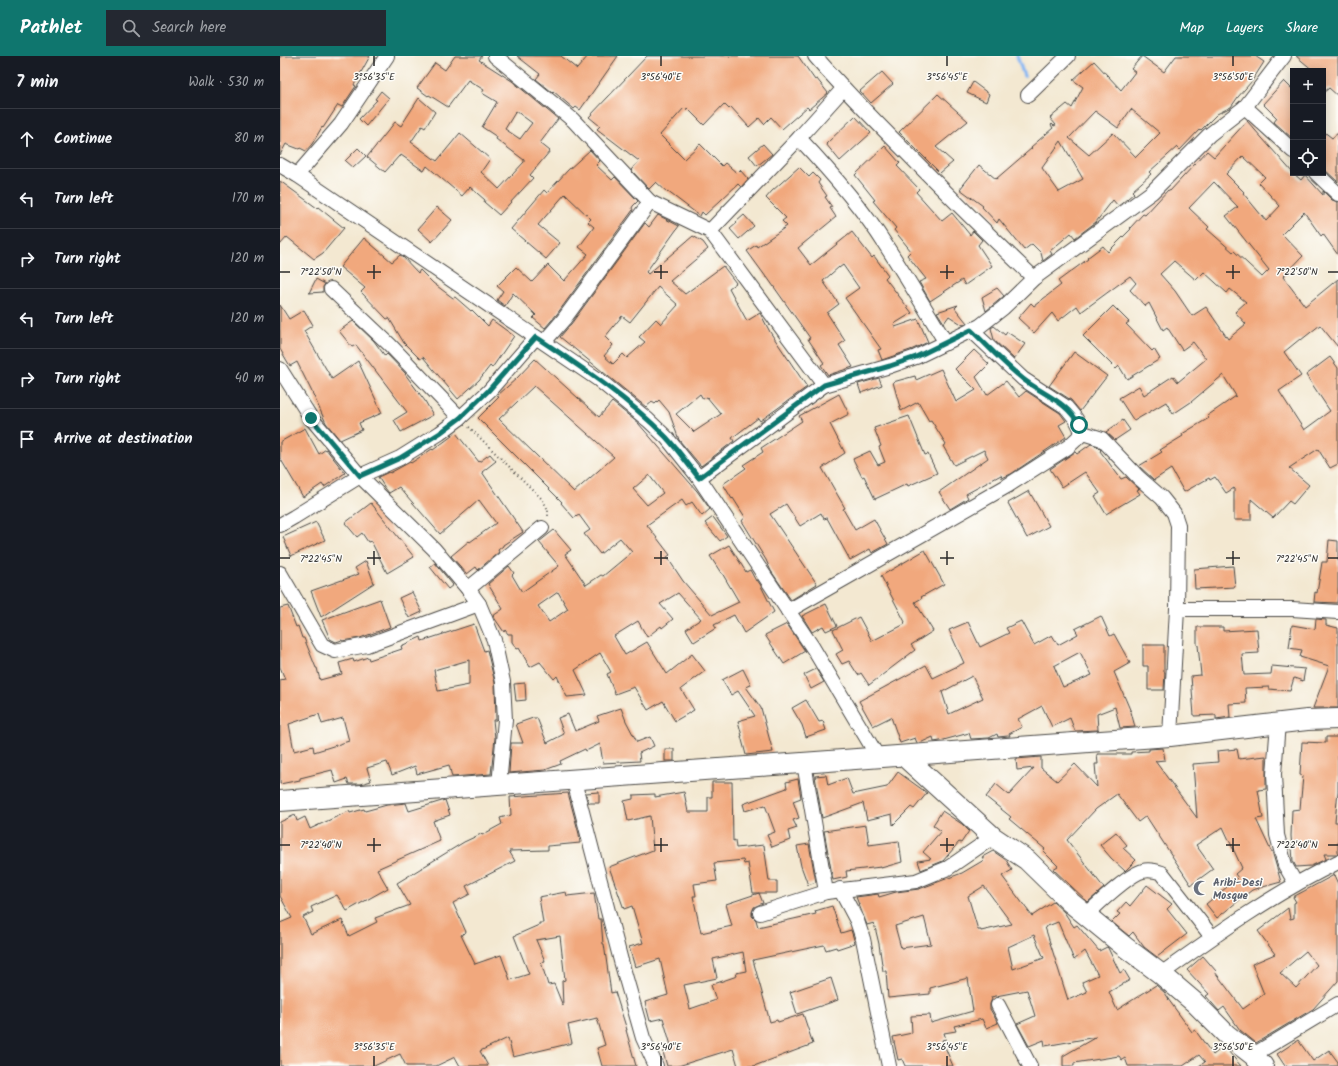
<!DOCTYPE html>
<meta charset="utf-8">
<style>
:root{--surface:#171b24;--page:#242831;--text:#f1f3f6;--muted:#9ea1a6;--line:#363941;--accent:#0f766e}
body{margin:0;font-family:Kalam,sans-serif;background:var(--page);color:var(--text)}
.controls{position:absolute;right:12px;top:12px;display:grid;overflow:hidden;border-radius:0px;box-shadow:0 2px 10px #0003}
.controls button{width:36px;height:36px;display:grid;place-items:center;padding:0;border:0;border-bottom:1px solid var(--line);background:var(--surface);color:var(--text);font:20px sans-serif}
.stop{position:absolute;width:12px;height:12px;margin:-9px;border:3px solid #0f766e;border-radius:50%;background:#fff}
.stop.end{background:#0f766e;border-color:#fff;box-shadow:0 1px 4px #0008}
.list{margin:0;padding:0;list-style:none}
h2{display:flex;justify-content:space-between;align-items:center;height:52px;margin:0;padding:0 16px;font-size:17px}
h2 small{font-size:13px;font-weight:400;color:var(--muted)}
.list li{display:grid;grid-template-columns:26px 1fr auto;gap:12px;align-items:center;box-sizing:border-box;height:60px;padding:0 16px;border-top:1px solid var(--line)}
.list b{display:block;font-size:15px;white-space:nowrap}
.list em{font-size:13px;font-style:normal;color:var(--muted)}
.icon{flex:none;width:22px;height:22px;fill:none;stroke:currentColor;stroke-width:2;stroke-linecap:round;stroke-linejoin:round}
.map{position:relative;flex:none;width:1058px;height:1010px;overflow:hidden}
header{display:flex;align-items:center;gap:24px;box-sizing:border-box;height:56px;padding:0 20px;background:var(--accent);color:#fff}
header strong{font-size:19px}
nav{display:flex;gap:22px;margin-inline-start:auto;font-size:14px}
.search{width:280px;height:36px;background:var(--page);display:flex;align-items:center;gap:10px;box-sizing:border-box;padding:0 14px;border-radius:0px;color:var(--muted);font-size:15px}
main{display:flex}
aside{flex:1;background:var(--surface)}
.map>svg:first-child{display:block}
</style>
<header>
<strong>Pathlet</strong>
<div class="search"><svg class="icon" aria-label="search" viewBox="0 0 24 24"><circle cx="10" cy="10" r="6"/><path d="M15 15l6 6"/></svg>Search here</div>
<nav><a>Map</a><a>Layers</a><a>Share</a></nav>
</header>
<main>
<aside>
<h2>7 min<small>Walk · 530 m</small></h2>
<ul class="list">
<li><svg class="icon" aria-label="ahead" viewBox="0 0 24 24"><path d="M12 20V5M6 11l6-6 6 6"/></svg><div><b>Continue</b></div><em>80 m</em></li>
<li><svg class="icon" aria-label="left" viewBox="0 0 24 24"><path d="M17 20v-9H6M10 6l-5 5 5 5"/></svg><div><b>Turn left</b></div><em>170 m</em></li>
<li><svg class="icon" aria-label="right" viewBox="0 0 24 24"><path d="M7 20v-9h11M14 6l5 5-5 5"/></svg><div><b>Turn right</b></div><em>120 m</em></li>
<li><svg class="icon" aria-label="left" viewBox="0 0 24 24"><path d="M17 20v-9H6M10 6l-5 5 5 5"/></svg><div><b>Turn left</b></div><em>120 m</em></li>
<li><svg class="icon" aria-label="right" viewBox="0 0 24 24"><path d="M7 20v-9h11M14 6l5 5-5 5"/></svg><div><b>Turn right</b></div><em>40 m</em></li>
<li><svg class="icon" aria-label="arrive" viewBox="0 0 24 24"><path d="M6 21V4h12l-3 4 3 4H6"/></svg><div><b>Arrive at destination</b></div></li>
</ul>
</aside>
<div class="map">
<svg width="1058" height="1010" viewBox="0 0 1058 1010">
<rect width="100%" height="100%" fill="#fdfcf7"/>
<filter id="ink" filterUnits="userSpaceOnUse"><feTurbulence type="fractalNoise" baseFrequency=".025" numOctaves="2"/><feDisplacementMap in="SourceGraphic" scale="8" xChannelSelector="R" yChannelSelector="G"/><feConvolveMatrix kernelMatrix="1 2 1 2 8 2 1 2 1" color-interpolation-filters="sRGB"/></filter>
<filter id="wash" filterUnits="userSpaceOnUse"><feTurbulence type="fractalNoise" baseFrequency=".012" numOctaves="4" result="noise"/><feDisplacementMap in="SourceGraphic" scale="16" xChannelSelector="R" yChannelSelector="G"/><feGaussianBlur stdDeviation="0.9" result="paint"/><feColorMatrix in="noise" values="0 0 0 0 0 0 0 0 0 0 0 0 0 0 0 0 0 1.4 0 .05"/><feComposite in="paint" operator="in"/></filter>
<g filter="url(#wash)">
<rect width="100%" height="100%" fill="#f3e8d1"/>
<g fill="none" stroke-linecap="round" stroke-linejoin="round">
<polyline stroke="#88b8f3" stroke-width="3.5" points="737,0 744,20"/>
</g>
<g id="blocks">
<g fill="#f1a87d" fill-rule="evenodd">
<polygon points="0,0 90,0 74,29 76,30 62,51 58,49 43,72 42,71 32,88 26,95 20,92 19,93 6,88 0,99"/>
<path d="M175 0H202L199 4 232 25 278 63 260 87 270 95 250 119 253 122 219 159 204 146 205 144 190 131 182 140 147 110 144 115 121 99 120 101 119 100 105 116 87 101 115 66 121 70 139 42 155 56 145 72 142 70 131 86 157 105 180 77 210 103 201 116 219 133 244 106V104L216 83 217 81 202 71 217 46 202 37 204 34 188 24 168 51 149 39 148 40 137 32 155 7 165 14ZM236 55 252 67 240 83 225 73Z"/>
<polygon points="237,0 281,0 297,13 308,0 338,0 300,54 296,51 294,53 273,35 272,36 256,23 260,18"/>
<polygon points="367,0 518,0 535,24 537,23 548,37 529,53 527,51 502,73 491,61 484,68 479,62 469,71 451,51 449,53 444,48 424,69 407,52 406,54 404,52 380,79 404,103 420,88 442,110 445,107 457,117 460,114 468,123 461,131 458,128 425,159 422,156 420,160 387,135 387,136 376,126 369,133 351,114 359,105 317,73 320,70 309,61"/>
<path d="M862 0 884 16 896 0H975L984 6 972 25 958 41 951 51 937 58 921 74 920 73 900 94 897 91 869 116 871 118 852 135 854 137 841 148 838 150 833 144 816 166 795 182 791 177 770 195 772 198 763 205 761 197 752 188 744 194 719 163 717 167 702 151 703 150 680 133 699 109 716 123 752 92 751 91 773 72 771 69 772 68 774 70 776 69 770 62 787 48 792 52 803 31 793 24 814 5 841 34 855 16 851 13ZM851 53 880 77 856 101 833 77 809 99 789 82 815 55 838 72ZM781 85 803 123 779 136 762 112Z"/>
<polygon points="1016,0 1058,0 1058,40 1049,32 1043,37 1043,15 1034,15"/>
<polygon points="602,16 613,28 591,47 580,35"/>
<polygon points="1004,25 1013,34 1013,83 994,66 997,62 983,48"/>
<polygon points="693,26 709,38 706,46 687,37"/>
<polygon points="101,35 109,42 86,70 79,63 97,44 95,43"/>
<polygon points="658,38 688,65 656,91 673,106 660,117 619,76"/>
<polygon points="575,60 591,77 560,105 546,88"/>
<path d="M967 65 1013 117 1021 124 1025 119 1043 139V135L1052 144 1058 146V199L1043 178 1041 180 1024 156 1002 178 1023 200 1003 221 1025 250 1058 223V291L1040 269 1021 284 1020 283 1004 296 1021 320 999 335 1024 374 1050 355 1026 319 1050 301 1058 312V408L1050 412 1038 393 1009 412 1029 429 1013 448 1009 445 993 462 971 443V464H954V432L946 437 935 421 930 424 929 422 904 436 891 413 874 424 859 410 882 396 880 394 903 380 902 378 929 362 927 360 956 340 943 319 911 346 893 358 886 346 854 365 839 342 859 330 864 339 893 320 898 326 926 303 913 286 902 294 887 271 883 274 869 247 865 250 850 234 856 227 850 220 801 256 797 250 778 265 772 257 754 277 738 262 751 247 754 250 781 229 778 225 808 203 807 202 823 190 828 196 851 173 850 172 863 158 865 159 888 134 890 135 927 95 934 101ZM963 100 985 121 979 127 1000 150 986 165 963 137 964 136 946 118ZM934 126 958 151 946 160 989 214 982 221 954 195 953 196 927 173 929 171 909 152ZM894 205 916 224 924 216 947 237 950 233 966 246 955 256 966 268 948 283 926 251 912 260 895 235 880 218Z"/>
<polygon points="1043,75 1052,82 1058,77 1058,126 1043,112"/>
<polygon points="483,88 492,98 477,110 469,100"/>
<polygon points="605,90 620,107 617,110 639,133 636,136 662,165 672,157 690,179 693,175 702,184 698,189 712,210 685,229 682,224 650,245 639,226 646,223 627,199 631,195 614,174 616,172 593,145 595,144 575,119"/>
<polygon points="78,92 86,100 73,112 65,105"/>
<polygon points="310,94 320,105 316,109 332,124 335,121 358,145 353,150 352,152 353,154 277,258 265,272 253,262 256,259 233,237 225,250 217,244 223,235 217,230 236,211 252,226 268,209 284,225 308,198 299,191 314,171 308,166 311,163 285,138 258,169 280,187 266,203 231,173 264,134 267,137 288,114"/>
<polygon points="519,111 529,121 533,117 540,124 538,127 547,140 545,141 552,151 550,152 556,161 518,192 531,209 572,176 592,202 594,200 608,219 605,222 632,257 614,268 615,271 638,263 648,286 633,293 602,304 598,294 601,293 565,242 579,232 563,209 559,212 559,211 543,225 559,248 547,257 565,285 559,289 573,311 548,319 541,309 544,307 528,283 530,282 487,221 486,221 467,195 476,189 477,191 507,170 502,165 506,162 486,142 492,135"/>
<polygon points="0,125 37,152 38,151 64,172 43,197 34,203 7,181 0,189"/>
<polygon points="157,151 172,164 152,186 138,173"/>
<path d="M378 159 399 170 366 216 368 218 413 180 423 186 428 193 390 225 405 238 443 210 456 227 449 232 467 265 480 257 490 276 527 331 480 365 478 362 452 382 454 385 421 410 399 384 389 356 379 344 375 348 372 346 366 351 280 281 291 268 365 167 369 171ZM378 231 398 249 381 268 376 263 359 281 365 286 347 302 343 298 333 308 324 300 333 289 325 281 342 260 350 266ZM420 338 423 343 427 341 441 358 414 376 396 358Z"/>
<polygon points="464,159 474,170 459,183 450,173 457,167 456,166"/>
<polygon points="84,182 112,206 120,199 122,200 138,217 140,214 153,227 173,242 175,241 191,255 192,254 208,270 212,264 234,280 212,312 210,310 199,324 178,343 143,301 140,303 124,287 109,262 107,263 81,236 85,232 60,211"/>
<polygon points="36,223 45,228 43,231 43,236 29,237"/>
<polygon points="717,232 724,240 706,255 702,241"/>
<polygon points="0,249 9,263 24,254 33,269 24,275 52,323 78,305 102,357 79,367 82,374 60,384 46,367 31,334 17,306 10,310 0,293"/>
<polygon points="678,249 675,252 687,267 683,269 669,260 664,267 657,256"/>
<polygon points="833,250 849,266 846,268 872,295 874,293 880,303 847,323 839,310 836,313 803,280"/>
<polygon points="73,265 94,285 105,300 107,298 126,318 125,318 145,345 153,359 121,376 114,364 127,356 76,289 72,291 59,275"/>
<polygon points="714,270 725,279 727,276 745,288 734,303 714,284 711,272"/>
<polygon points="694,294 709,308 696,321 707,339 726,325 739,341 746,335 780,357 786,365 779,369 786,381 731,418 722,422 721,419 686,438 688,442 670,453 659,436 708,402 704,394 674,409 663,390 666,388 651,364 649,365 638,346 621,355 613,326 635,320 636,324 661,313 676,346 696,334 675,313"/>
<polygon points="794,296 827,320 800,355 791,344 769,330"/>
<path d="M255 303 319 361 332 346 358 367 417 435 430 453 422 460 412 446 406 450 402 444 367 469 390 499 387 501 403 525 432 559 459 546 442 517H441L430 500 449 489 466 516 470 514 476 525 477 524 480 528 494 556 464 577 454 559 434 569 436 572 414 586 406 573 421 563 398 537 380 548 393 563 382 572 381 570 367 581 358 565 334 580 345 599 367 586 387 618 412 598 425 615 401 633 414 654 395 665 383 645 368 654 354 631 335 638 327 618 331 616 320 597 295 614 307 639 287 641 277 620 274 623 260 606 250 611 239 592 237 593 232 586V578H228L225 574 224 576 213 560 223 553 208 528 229 510 234 517 232 519 242 536 279 510 259 486 274 474 291 494 285 498 306 529 321 519 323 520 352 496 340 482 320 498 304 478 310 474 299 459 294 462 281 447 282 446 198 362 219 341 217 340 237 322ZM254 330 334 401 294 436 219 363ZM369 419 383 437 367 449 353 433ZM278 536 288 553 269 566 258 550Z"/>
<polygon points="599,322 602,329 581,337 578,328"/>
<polygon points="559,338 569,358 550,368 565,397 542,412 565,452 563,453 575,474 594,463 608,488 592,497 590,493 570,504 547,462 544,463 541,457 520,470 506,448 490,458 537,528 511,544 491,515 486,504 462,465 465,461 453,442 452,443 443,428 466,412 463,409 483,396 481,392 522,365 519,360"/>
<polygon points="629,360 645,399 648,398 657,417 628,430 627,428 595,443 584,420 582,421 573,403 590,395 598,409 605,406 599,391 601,390 594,372"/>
<polygon points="843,364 850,374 835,384 826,376"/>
<polygon points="25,372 39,398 46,393 65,417 44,431 42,428 23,441 0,402 0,386"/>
<polygon points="176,377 199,406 210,398 216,405 202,416 243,476 223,489 223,490 218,494 219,496 198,514 196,511 187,518 171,500 189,485 190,486 216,467 199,444 160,478 119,431 109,437 105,432 98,421 109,416 110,417 130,406 131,407 152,393 153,394"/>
<polygon points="811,388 817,390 821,394 820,395 841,423 846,421 859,433 857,434 860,438 826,458 815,440 820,437 805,416 782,431 770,413 795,396 797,398"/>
<polygon points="749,435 769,470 747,482 728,447"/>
<polygon points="91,447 134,501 107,517 91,485 88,486 82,477 77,481 65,467"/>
<polygon points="433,461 447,480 440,485 425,467"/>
<polygon points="36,466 45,484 11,500 3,481"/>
<polygon points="1049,484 1058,485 1058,539 1057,547 1034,546 1035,536 1037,537 1042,506 1047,506"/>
<polygon points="645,494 664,528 641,541 642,542 635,546 653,575 631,589 635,594 589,629 581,617 578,619 569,605 562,608 556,598 563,594 553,574 579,561 592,585 625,568 624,567 625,566 601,520"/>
<polygon points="86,505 94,527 41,561 31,535 79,518 75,512"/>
<polygon points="155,507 173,529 168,533 150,511"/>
<polygon points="953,510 955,531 915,533 914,513"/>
<polygon points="132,536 142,556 129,562 119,542"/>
<polygon points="100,543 110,571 80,582 62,585 62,584 56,586 50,583 42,564"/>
<polygon points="546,548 557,570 546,575 543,570 532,576 522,560"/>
<path d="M8 550 16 571 18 570 22 582H24L36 612H37L40 624 62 618 59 607 73 603 74 606 88 601 89 604 122 593 121 590 141 581 142 585 194 568 204 595 207 594 215 627 216 664H213L215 682 211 718 172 721 169 709 137 718 135 710 112 719 107 706 87 712 91 725 81 728H69L67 723 56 727 52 714 20 722V724L0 728V624L5 623 0 611V552ZM189 604V629L158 635 154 614ZM39 658 42 668 63 662 69 685 34 696 33 690 14 695 9 668Z"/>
<path d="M821 560 830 580 834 578 850 607 834 616 851 656 855 671 840 672 835 651 817 658 818 674 795 675 790 662 772 671 762 650 738 663 742 671 729 678 730 680H728L718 681 717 678 709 682 691 683 689 677 660 685 654 686 653 681 640 687H637L635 682 620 687 611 661 593 670 579 645 646 609 653 622 684 607 669 574 688 566 700 591 729 577 726 572 741 565 754 589 772 579 778 589 798 578 795 573ZM800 596 812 619 783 631 774 610ZM692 620 703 642 669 658 662 636Z"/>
<polygon points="1036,563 1046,564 1046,569 1058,572 1058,652 1033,652 1049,610 1020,601 1022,594 1009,592 1012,569 1035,573"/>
<polygon points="507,568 525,595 504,608 485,579"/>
<polygon points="917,571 943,571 943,575 977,573 979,597 962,598 964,619 991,618 992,610 1025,613 1023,625 1014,622 1010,635 989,633 989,631 965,632 966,647 949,648 950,661 936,663 936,659 914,660 911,620 921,619 918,589 917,589"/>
<polygon points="863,589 884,589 884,616 885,616 884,634 868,634 868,610 863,610"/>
<polygon points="463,613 471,629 466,631 481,652 493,696 466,699 461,680 462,680 458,665 475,660 458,635 451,639 442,624"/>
<polygon points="536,613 544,626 531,633 524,619"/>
<polygon points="245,627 246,644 236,645 234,628"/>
<polygon points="526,644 539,666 543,665 546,674 526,681 522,669 512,652"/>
<polygon points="341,652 346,665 357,686 370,681 374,690 359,697 360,705 323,707 320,688 306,695 305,693 280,705 281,708 265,714 229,717 231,687 243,687 236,668 253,662 257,662 267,687 284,678 278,662 288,658 295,675 319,665 317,660"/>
<polygon points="1046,681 1058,681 1058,734 1055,766 1058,766 1058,798 1044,798 1046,803 1031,810 1016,811 1013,805 1011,780 1012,754 1020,753 1023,720 1020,719 1022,686 1046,687"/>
<polygon points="883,692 885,704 875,705 917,762 913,708 938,706 937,695 957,693 959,703 986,700 986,733 978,734 983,762 976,763 991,795 992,795 1001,826 972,834 937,862 926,848 958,822 955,818 962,812 943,771 916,789 933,813 911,829 866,760 858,766 837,738 816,753 787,784 824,832 808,846 773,813 778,810 763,795 765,793 729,763 731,761 706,741 716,728 729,739 754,712 737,714 736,703 761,701 761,712 777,725 795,708 817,731 815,708 818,708 817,698 851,698 851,696 869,695 869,693"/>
<rect x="385" y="693" width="9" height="12"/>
<polygon points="618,716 647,737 634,753 631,751 613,769 612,758 587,764 583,747 542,762 535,720 546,719 548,729 567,722 573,738 607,731"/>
<polygon points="518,723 521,742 513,745 519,762 513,764 517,772 508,775 510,784 492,791 487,779 495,776 485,749 465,755 463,748 507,732 506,726"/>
<path d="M432 726H452L453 785 455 784 456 792 484 789 489 825H497V837H479L483 847 474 851 472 856V860L476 864 478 871 536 858 535 855 552 850 561 877 571 874 575 887 557 893 556 891 546 894 544 889 473 904 490 966 497 964 498 966 523 958 533 988 474 1010H458L453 993 398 1010H387L383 996 392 993 383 962 370 965 365 946 388 939 380 903 355 911 349 891 363 887 352 850 344 853 329 811 373 794 370 760 348 765 344 745 353 743V739L375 738V741L404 736 408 756H428V741H432ZM463 804 464 808 468 807 473 837H479L446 848 452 870 421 877 413 840H416L414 828 437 825 434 807ZM463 896 466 915 456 917 457 920 431 929 436 944 410 953 404 929 437 922 433 903Z"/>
<polygon points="319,736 319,747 309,747 306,737"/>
<path d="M288 737 299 778 300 787 268 790V794L229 795 235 805 186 830 190 838 173 847 186 876 181 879 195 908 221 899 230 924 249 918 234 880 259 869V867H263L259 841 286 836 287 840 314 837 318 863H321L323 888H324L331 937 335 936 347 974H346L356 1010H322L317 992 325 989 317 962 288 969 292 987 233 1001 228 982 200 995 208 1010H180L175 1001 156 1010H126L120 998 94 1010H0V867L12 862 0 840V766L15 759 17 765 25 761 30 773 69 755 70 757 84 753 85 755 107 749 126 747 129 755 165 744 170 759 153 765 160 785 97 813 108 832 67 855 57 839 31 851 33 856 23 861 31 878 62 864 69 880 97 866 95 862 130 849 117 827 184 786 201 778 202 779 222 768 220 762 231 759 230 741ZM280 880 285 924 282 925 283 950 274 928 268 929 261 906 265 905 256 884Z"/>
<polygon points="662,755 682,768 689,775 681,787 679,786 663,805 641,814 638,805 651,803 643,796 661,775 653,769"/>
<polygon points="586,769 589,789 619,785 622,806 601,812 601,811 566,815 567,821 553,824 544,775"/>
<polygon points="836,776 847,789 843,792 856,804 845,815 831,802 820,789"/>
<polygon points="529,788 536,826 528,829 521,810 517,790"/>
<path d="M713 795 726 804 732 814 722 820 752 860 773 846 784 856 794 871 797 869 819 895 827 891 828 892 840 917 844 914 850 924 829 936 837 954 876 929 885 937 889 943H888L912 976 915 974 933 999 943 991 948 995 961 1010H919L925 1006 919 999 903 1010H848L845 1002 842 1004 839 1000 794 1007V1010H783V1000L816 981 765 990 764 984 749 990 737 968 755 960 747 934 711 941 712 943 710 948V953L718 967 706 972 702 963 674 970 676 975 664 977 666 983 662 984 673 1010H625L622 1003 618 1004 613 981 632 977 631 960 650 959 651 967 693 955 688 922 650 932V938L608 942 606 915H603L599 888 594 867 587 869 576 841 598 838 599 841 616 836 639 833 682 817 704 804 702 801ZM704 830 732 868 701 875V874H698L688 840ZM644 861 651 888 621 892 615 870ZM778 866 794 904 805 895 818 919 802 926 807 936 788 944 765 871ZM754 879 764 902 733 913 728 891Z"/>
<path d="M1054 819 1058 828V925L1033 953 976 987 960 974 944 951 939 955 932 947 926 940 929 938 907 914 923 900 936 915 935 916 963 953 984 938 972 908 995 898 978 875 1008 852 1010 863 1014 862V847L1016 846 1013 841ZM1026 895 1037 909 1016 932 1000 917Z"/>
<polygon points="867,829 892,848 887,853 907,878 877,901 864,891 853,876 849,880 832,866 840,858 837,856 846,846 850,850"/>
<polygon points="551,922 558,944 517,958 510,936"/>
<polygon points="1018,984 1033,1005 1049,994 1058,1006 1058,1010 1005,1010 997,998"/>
</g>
</g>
</g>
<g filter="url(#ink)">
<use href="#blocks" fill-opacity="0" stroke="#494744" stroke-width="1"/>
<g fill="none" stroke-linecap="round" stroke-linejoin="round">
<defs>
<g id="street">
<polyline points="215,0 293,64 370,146 430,175 544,329"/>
<path d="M535 0C564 34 595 65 627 97 668 139 711 181 754 222"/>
<polyline points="748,39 788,0"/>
<polyline points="965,51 1013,95"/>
<path d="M519 82C550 115 581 150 605 188 626 220 646 254 666 287"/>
<polyline points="0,109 17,119 319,324 368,364 387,382 419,422 533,592 598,701"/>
<polyline points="1036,117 1058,138"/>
<polyline points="17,119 61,68 107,0"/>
<polyline points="430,175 519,82 563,33"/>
<polyline points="51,233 110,289 180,362"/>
<polyline points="691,274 743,323 786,351 796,363 803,377"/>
<polyline points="264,286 284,263 370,146"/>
<polyline points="0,313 31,362 80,420 154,493 188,533 199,548 214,584 223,626 225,664 219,729"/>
<polyline points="419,422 544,329 610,310 636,301 700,270 723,252 754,222 872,136 929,79 965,51 1004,0"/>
<polyline points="0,469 14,461 80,420 120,402 160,377 180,362 209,335 256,281"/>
<polyline points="0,517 42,589 55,595 87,589 199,548"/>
<polyline points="188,533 262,472"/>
<polyline points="897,553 1012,553 1058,556"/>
<polyline points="508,555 727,430 788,391 803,377 822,383 858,421 882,442 894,457 898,469 897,553 890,680"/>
<polyline points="998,667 994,718 997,779 1005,809 1016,828"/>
<polyline points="524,707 546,836"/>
<polyline points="294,725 341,905 363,982 376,1010"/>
<polyline points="560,833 577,865 583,883 609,1010"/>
<polyline points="480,857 546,836 636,825 668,812 713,781"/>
<path d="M806 859C818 848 849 818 863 815 869 813 876 815 882 817L932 881"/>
<path d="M881 918C938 877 996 836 1058 806"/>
<polyline points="718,949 750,1010"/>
<polyline points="973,999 1058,948"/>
</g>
<g id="secondary">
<polyline points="624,700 713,781 747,804 790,846 845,891 881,918 914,946 947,979 973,999 983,1010"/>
<polyline points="0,745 890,680 1027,664 1058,663"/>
</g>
</defs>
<use href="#street" stroke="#494744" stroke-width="16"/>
<use href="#secondary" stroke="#494744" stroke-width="22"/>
<polyline stroke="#494744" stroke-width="2" stroke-dasharray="1 3" stroke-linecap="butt" points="189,371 263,444 268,454 268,460"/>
<use href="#street" stroke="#fff" stroke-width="14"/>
<use href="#secondary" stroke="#fff" stroke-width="20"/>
</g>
</g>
<g fill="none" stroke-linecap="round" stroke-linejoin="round" filter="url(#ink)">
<path stroke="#0f766e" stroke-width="5" d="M31 362 80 420 120 402 160 377 180 362 208 335 256 281C301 311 348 342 386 381 398 394 408 408 419 422L544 329 610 310 636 301 691 274C708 290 724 308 743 323 762 338 788 346 799 369"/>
</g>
<path fill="none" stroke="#2b2b2b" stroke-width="1.5" d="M94 0V10M381 0V10M667 0V10M953 0V10M94 209V223M381 209V223M667 209V223M953 209V223M0 216H10M87 216H101M374 216H388M660 216H674M946 216H960M1048 216H1058M94 495V509M381 495V509M667 495V509M953 495V509M0 502H10M87 502H101M374 502H388M660 502H674M946 502H960M1048 502H1058M94 782V796M381 782V796M667 782V796M953 782V796M0 789H10M87 789H101M374 789H388M660 789H674M946 789H960M1048 789H1058M94 1000V1010M381 1000V1010M667 1000V1010M953 1000V1010"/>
<defs>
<symbol id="mosque-bare" viewBox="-9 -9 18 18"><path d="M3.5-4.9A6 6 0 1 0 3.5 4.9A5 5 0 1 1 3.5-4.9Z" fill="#6b7280" stroke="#fdfcf7" stroke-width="2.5" paint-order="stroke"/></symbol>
</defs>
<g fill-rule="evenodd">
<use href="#mosque-bare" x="910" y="821" width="22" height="22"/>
</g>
<g text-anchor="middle" stroke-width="3" stroke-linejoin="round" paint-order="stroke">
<g font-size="11" font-weight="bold" fill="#5b616d" stroke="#fdfcf7" text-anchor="start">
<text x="933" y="830">Aribi-Desi<tspan x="933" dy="13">Mosque</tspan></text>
</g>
</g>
<g font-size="10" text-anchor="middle" fill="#2b2b2b" stroke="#fdfcf7" stroke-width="3" stroke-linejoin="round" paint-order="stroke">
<text x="94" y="24">3°56'35"E</text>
<text x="381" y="24">3°56'40"E</text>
<text x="667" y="24">3°56'45"E</text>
<text x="953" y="24">3°56'50"E</text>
<text x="41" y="219">7°22'50"N</text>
<text x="1017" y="219">7°22'50"N</text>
<text x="41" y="506">7°22'45"N</text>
<text x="1017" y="506">7°22'45"N</text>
<text x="41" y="792">7°22'40"N</text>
<text x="1017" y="792">7°22'40"N</text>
<text x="94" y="994">3°56'35"E</text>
<text x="381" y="994">3°56'40"E</text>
<text x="667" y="994">3°56'45"E</text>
<text x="953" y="994">3°56'50"E</text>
</g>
</svg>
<div class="controls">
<button>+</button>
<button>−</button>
<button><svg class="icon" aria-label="locate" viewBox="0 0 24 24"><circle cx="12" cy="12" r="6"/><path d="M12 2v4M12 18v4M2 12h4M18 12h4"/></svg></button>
</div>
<div class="stop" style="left:799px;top:369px"></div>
<div class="stop end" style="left:31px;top:362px"></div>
</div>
</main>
